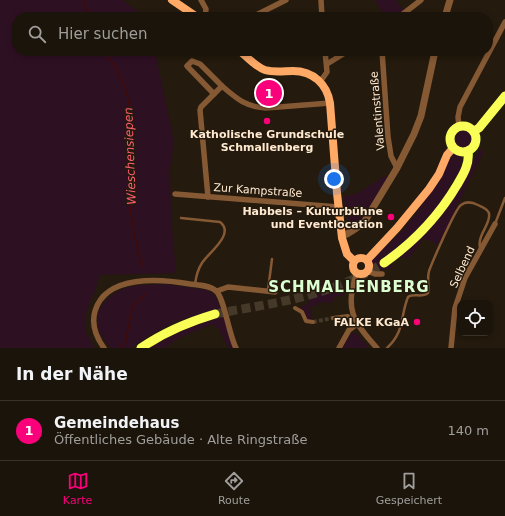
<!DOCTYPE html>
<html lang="de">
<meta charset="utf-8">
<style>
:root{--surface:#1b140a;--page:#282118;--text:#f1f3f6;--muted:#a09e9c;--line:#39332b;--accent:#fb007b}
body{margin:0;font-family:"DejaVu Sans",sans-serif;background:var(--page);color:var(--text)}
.controls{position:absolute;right:12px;bottom:12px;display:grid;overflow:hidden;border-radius:8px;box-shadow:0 2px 6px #0003}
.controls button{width:36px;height:36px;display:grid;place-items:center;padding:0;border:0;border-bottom:1px solid var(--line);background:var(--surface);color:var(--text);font:20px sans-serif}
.you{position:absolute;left:334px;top:179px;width:14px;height:14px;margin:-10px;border:3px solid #fff;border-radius:50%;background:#1a73e8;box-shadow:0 0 0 6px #1a73e833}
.badge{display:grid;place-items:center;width:26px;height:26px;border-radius:50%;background:var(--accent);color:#fff;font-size:13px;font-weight:700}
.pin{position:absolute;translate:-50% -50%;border:2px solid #fff;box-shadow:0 1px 4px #0006}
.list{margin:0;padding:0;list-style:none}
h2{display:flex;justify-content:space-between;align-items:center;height:52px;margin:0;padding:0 16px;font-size:17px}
h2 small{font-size:13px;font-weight:400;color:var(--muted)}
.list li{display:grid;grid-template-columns:26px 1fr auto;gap:12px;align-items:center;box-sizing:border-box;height:60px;padding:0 16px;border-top:1px solid var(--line)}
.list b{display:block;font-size:15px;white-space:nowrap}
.list p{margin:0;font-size:13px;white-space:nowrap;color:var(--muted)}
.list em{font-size:13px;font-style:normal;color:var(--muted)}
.icon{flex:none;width:22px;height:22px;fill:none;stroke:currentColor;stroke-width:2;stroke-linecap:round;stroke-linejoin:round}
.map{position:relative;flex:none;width:505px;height:348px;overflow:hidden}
.search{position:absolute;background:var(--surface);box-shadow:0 2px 6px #0003;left:12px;right:12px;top:12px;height:44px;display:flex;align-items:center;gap:10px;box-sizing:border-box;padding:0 14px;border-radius:16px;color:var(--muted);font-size:15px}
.sheet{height:112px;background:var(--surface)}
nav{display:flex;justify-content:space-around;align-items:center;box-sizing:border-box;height:56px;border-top:1px solid var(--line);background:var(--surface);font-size:11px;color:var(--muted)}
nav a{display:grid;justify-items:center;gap:2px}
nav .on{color:var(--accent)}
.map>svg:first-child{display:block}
</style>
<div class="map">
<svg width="505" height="348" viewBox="0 0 505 348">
<rect width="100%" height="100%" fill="#241a0d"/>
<g fill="#2e1023">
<polygon points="0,0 123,0 138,12 142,17 17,17 17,51 155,51 174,142 170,168 171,215 176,273 100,275 94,294 89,304 85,318 86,332 95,348 0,348"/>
<polygon points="376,0 396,0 404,11 395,17 386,17 375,1"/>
<circle cx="463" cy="139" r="10"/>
<polygon points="480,149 482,150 483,153 438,245 424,238 409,258 401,258 399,256 445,210 456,195"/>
<polygon points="455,154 460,155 462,157 462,168 449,186 444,200 416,234 381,261 386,267 391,264 393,268 381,270 372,268 372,261 377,255 403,230 414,217 441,177 448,161"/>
<path d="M389 176C381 188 365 225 350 225L345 210 344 197 358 193 383 177Z"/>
<path d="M339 278 343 284 344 296H335L333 302 318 303V305L310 307 312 320 308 319 304 311 300 307 308 304C311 298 309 295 305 291L309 286 329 280 331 281H335Z"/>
<path d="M166 284 207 290 214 295 221 308 177 321 152 334 131 348H111C106 343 101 337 99 330 91 311 109 293 126 288 138 284 153 285 166 284Z"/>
<path d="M224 316 234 348H228L219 329 215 327 213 324C199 330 176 337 166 348H147L159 338 212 318Z"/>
<polygon points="353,333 357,334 369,348 343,348 350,335"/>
</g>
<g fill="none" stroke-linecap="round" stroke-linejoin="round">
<g stroke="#430a07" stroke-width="1.5">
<polyline points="83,0 89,17"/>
<path d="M103 51C122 72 131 98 131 127 131 141 128 156 128 170 128 203 133 235 142 267"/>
<polyline points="119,348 125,343 133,306 145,294"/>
</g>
<polyline stroke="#45392a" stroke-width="4" stroke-dasharray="4 2" stroke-linecap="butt" points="313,322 333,318"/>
<path stroke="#45392a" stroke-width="9" stroke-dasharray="9 4.5" stroke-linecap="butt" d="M215 314C256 306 298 301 337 286 354 280 369 272 384 263"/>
<g stroke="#865935" stroke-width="2.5">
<path d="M181 218 220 222C236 234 207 254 202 263 198 269 196 277 195 284"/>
<polyline points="495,224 505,198"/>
<polyline points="268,290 272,259"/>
<path d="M387 348C405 331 400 317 408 297 414 293 422 298 428 293 429 286 427 278 429 271 432 263 455 209 461 205 466 201 472 202 478 205 482 207 489 209 489 214 491 224 477 235 480 248"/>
</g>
<g stroke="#865935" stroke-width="4">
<polyline points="295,308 302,312 306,321 313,322"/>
<polyline points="333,318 348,316"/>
</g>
<g stroke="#865935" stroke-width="5.5">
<polyline points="201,0 206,9 205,17"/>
<polyline points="321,0 322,17"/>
<polyline points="252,17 286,0"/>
<polyline points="399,17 421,0"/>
<polyline points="382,51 388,137 391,156 397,168"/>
<polyline points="327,64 348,51"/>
<polyline points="320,82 327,72 325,51"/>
<polyline points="214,94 187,66 192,61 200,64 222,86"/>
<polyline points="459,126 458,117 460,107 505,22"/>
<polyline points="175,194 338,207"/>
<path d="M208 197 200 110 201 107 222 86C237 99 246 107 266 108L330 103"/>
<polyline points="367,271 375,274 382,274"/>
<path d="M357 273C344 308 353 322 377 348"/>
<polyline points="217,291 228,287 275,292"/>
<path d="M104 348C96 337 91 325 95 311 106 274 161 279 190 284 198 285 210 285 216 291 224 297 229 335 236 348"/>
<polyline points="339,348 349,330 357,324"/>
<polyline points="451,348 455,308 465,278 495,224"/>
</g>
<g stroke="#865935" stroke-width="7">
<polyline points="445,17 450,0"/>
<polyline points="342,235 347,234 355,229 365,221 397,168 414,134 421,116 435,51"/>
</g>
<g stroke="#ffa967" stroke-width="8">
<polyline points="172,0 197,17"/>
<path d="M240 51C248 58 256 67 265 70 275 73 284 71 293 71 313 71 327 84 330 103L337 193 342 238 347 254 354 261"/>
<circle cx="361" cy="266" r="8"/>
<polyline points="367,260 397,228 429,189 439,174 447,155 453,148"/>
</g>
<g stroke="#f9ff57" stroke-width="9">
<circle cx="463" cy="139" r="13"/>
<polyline points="474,131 479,128 505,96"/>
<path d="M384 263C414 242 438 217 457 185 463 175 470 164 468 151"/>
<path d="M141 348C164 332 188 322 215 314"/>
</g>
</g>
<g fill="#fb007b" stroke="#241a0d" stroke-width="1.5">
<circle cx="267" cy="121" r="4"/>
<circle cx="391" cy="217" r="4"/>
<circle cx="417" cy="322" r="4"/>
</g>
<g text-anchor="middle" stroke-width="3" stroke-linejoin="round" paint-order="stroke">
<g font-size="11" fill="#ffe9d0" stroke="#241a0d">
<text transform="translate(377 111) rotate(-95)" y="4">Valentinstraße</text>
<text transform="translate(258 190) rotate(4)" y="4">Zur Kampstraße</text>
<text transform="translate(462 267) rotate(-65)" y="4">Selbend</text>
</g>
<g font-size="11" font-weight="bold" fill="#ffe9d0" stroke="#241a0d" text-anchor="end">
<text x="267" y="138" text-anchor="middle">Katholische Grundschule<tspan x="267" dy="13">Schmallenberg</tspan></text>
<text x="383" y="215">Habbels – Kulturbühne<tspan x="383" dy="13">und Eventlocation</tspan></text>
<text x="409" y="326">FALKE KGaA</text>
</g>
<g font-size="12" font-style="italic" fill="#ff5e72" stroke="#241a0d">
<text transform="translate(130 156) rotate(-92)" y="4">Wieschensiepen</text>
</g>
<g font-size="15" font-weight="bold" letter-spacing="1" fill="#dcffd2" stroke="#241a0d">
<text x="349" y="292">SCHMALLENBERG</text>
</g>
</g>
</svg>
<div class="controls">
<button><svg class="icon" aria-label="locate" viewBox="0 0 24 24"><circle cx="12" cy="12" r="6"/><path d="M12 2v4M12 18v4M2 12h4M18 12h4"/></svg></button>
</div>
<div class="you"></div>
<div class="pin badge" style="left:269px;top:93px">1</div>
<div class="search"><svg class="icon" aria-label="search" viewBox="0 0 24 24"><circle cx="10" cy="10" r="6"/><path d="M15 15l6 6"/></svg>Hier suchen</div>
</div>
<section class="sheet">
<h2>In der Nähe<small></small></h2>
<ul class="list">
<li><span class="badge">1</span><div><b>Gemeindehaus</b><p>Öffentliches Gebäude · Alte Ringstraße</p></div><em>140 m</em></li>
</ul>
</section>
<nav>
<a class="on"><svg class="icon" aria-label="map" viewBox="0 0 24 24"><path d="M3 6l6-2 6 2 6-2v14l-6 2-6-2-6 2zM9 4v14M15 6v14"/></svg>Karte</a>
<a><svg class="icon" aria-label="directions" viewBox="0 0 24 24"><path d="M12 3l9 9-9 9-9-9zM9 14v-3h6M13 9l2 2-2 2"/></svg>Route</a>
<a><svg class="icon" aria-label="saved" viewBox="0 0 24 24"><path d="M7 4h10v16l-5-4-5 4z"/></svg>Gespeichert</a>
</nav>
